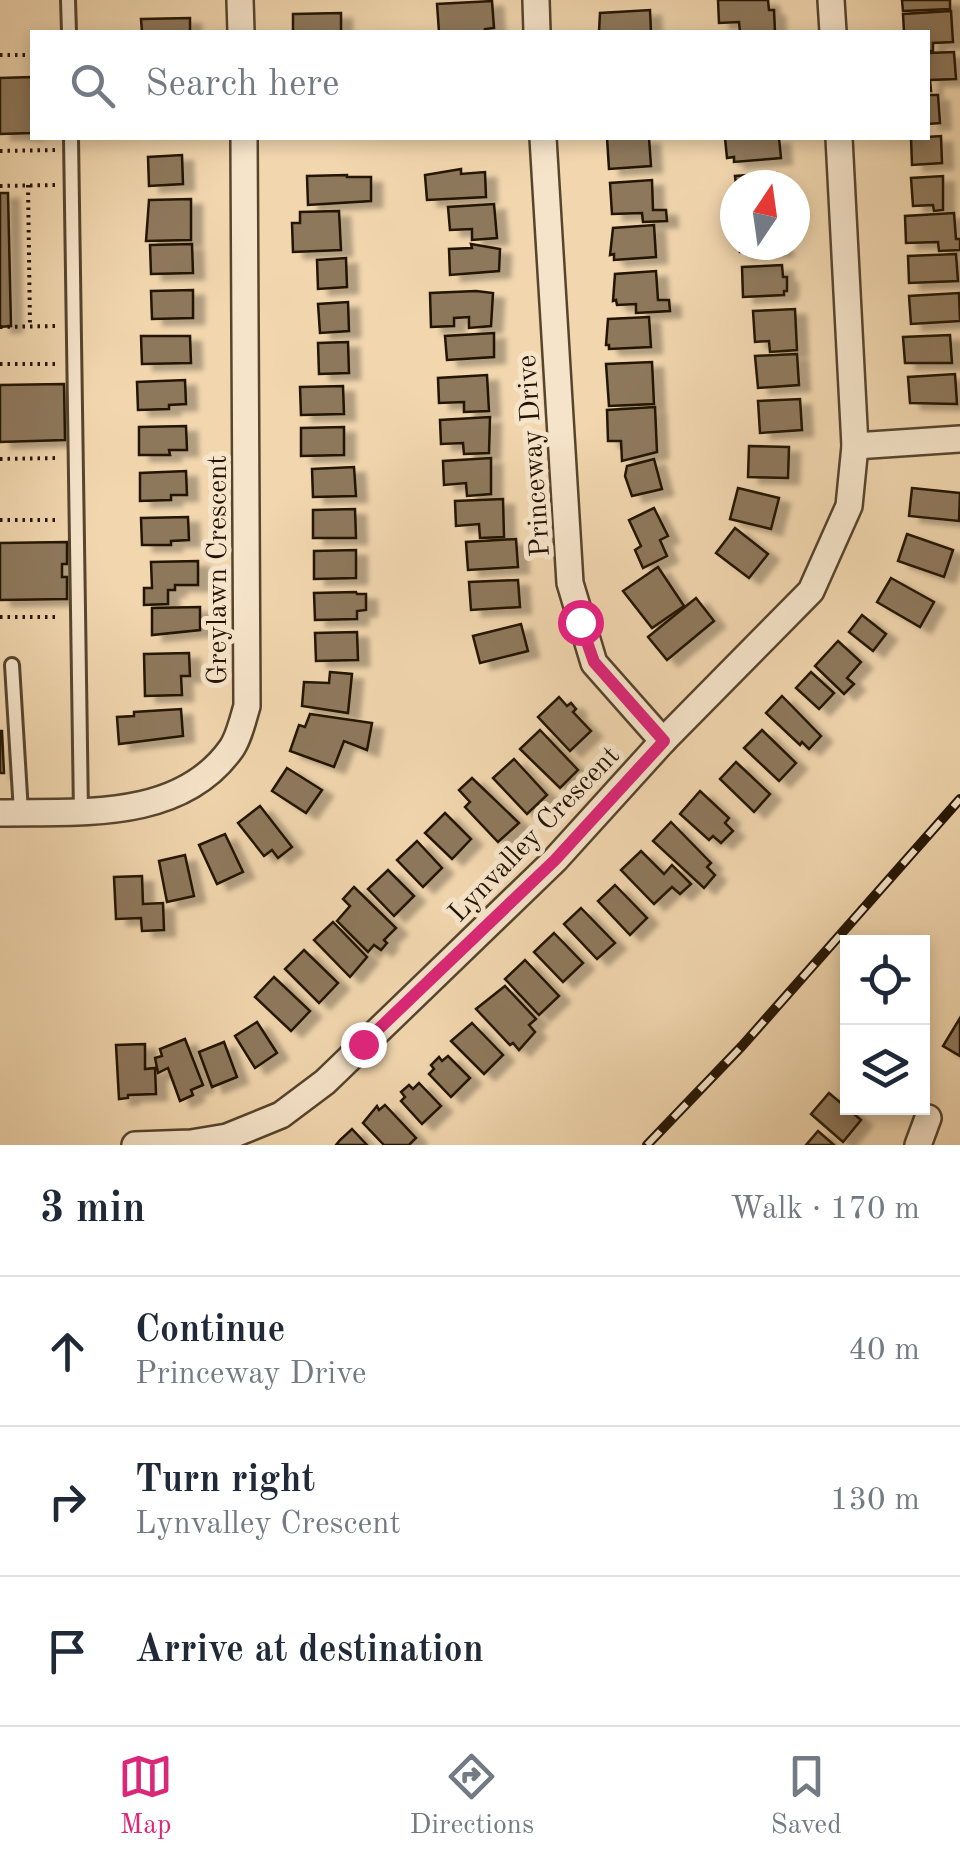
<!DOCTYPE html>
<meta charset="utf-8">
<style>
:root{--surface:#fff;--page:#f2f2f3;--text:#1f2937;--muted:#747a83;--line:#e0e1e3;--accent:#db2777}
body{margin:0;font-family:"Old Standard TT",serif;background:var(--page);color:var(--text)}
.controls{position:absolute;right:30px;bottom:30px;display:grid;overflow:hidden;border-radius:0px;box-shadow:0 5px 15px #0003}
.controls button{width:90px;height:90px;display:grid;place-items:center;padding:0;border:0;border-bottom:2px solid var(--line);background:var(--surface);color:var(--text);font:50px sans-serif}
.compass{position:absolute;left:720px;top:170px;width:90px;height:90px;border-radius:50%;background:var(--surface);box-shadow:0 5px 15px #0003;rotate:13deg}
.stop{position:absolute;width:30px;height:30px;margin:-22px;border:8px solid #db2777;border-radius:50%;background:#fff}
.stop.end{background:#db2777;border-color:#fff;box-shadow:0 2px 10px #0008}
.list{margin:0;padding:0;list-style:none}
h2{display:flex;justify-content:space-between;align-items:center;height:130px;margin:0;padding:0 40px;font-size:42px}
h2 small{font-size:32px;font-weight:400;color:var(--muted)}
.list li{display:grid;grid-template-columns:65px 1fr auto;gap:30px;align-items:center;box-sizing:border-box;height:150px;padding:0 40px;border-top:2px solid var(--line)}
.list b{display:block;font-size:38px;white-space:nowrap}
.list p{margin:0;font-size:32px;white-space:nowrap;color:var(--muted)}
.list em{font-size:32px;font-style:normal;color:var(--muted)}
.icon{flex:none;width:55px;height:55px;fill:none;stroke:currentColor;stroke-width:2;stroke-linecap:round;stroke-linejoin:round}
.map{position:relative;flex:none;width:960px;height:1145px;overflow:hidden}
.search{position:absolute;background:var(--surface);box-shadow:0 5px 15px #0003;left:30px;right:30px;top:30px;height:110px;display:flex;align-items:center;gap:25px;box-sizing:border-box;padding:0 35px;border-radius:0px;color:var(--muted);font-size:38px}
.sheet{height:580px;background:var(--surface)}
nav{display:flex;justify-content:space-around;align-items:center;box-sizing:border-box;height:140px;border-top:2px solid var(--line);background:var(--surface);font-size:28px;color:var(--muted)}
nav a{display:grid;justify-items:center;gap:5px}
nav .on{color:var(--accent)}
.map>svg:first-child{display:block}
</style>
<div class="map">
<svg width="960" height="1145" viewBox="0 0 960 1145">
<defs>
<filter id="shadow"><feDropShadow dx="11" dy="6" stdDeviation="2.5" flood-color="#0004"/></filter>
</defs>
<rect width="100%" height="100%" fill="#f1d6ae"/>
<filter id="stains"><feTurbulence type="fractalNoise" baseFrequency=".002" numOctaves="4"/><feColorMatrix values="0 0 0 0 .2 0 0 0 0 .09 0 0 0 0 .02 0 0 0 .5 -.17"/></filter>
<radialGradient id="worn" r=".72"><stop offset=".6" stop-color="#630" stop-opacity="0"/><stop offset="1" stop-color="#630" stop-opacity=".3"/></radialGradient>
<g fill="#8e785b" stroke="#231302" stroke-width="2.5" filter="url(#shadow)">
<polygon points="718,0 768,0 769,10 774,10 775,32 740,32 739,22 719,23"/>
<polygon points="902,0 950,0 950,9 903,11"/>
<polygon points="492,1 494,28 485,29 485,32 439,32 437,4"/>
<polygon points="650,10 651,32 599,32 600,13"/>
<polygon points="951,11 953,42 933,43 933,51 928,51 928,32 904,32 903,14"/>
<polygon points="341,13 341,32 293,32 293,14"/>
<polygon points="190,18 190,32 142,32 141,19"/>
<polygon points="954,52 956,79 930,80 931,91 928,91 928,53"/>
<polygon points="32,77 32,133 0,134 0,78"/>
<polygon points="928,95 938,95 940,123 928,124"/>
<polygon points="941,136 942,163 912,165 911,138"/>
<polygon points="607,138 649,138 651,166 609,169"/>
<polygon points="725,138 779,138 781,158 734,162 734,157 727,158"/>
<polygon points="182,155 183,184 149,186 148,157"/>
<polygon points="461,169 461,174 485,172 486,197 427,200 425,175"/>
<polygon points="777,173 778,185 736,185 735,176"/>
<polygon points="347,175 347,177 371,177 371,201 308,205 307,176"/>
<polygon points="943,176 943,210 934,211 933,205 913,206 911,178"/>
<polygon points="652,180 653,210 666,210 667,221 643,222 642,213 612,214 610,183"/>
<polygon points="0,193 8,193 11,326 0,327"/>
<polygon points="191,199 191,240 146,241 149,200"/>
<polygon points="494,204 497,238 472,240 472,229 450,230 448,207"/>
<polygon points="339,211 341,250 293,252 292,223 300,223 300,212"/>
<polygon points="954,213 956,239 960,239 960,250 939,251 938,242 906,243 905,216"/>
<polygon points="654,225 656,257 614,260 614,254 610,255 613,228"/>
<polygon points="192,244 193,273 151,274 150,245"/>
<polygon points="471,244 500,249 499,271 450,275 449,249 472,248"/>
<polygon points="740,245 781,245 782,250 740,252"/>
<polygon points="956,254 958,281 909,283 908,256"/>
<polygon points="346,258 347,287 318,289 317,260"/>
<polygon points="782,265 783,277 787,277 787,291 784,291 784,295 743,297 742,267"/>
<polygon points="656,271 658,300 669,300 670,311 636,313 636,304 617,305 616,300 613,301 615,274"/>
<polygon points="193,290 193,318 152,319 151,291"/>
<polygon points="476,291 493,293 491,326 469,328 469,317 454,318 454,326 431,327 430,293"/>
<polygon points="959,293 960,321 911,324 909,296"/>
<polygon points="348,302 349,331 320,333 318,304"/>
<polygon points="795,309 797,350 770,352 769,341 755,342 753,311"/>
<polygon points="649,317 651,347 609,349 609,345 606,345 608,319"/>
<polygon points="494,333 494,357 447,360 445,336"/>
<polygon points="950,335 952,363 905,363 903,337"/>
<polygon points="141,336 190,336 191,363 142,364"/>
<polygon points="348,342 349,373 319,374 318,343"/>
<polygon points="797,354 799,385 758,388 755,356"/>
<polygon points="652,362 654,404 609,406 606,364"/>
<polygon points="955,374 957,404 910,403 908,377"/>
<polygon points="487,375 489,411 464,412 464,402 439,403 438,378"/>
<polygon points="185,380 186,404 169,405 169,409 138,410 137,382"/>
<polygon points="64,384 65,440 0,442 0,385"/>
<polygon points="343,386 344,414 301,415 300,387"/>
<polygon points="800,399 802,430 760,433 758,401"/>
<polygon points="655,407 657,452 622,461 621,441 608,441 607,410"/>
<polygon points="490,417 489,453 464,454 463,443 441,444 440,420"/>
<polygon points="186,426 187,450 169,450 170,455 139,455 139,427"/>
<polygon points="344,427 344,455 301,456 301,428"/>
<polygon points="749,446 789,447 788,478 748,477"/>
<polygon points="491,458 491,494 467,496 466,483 444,485 443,461"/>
<polygon points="654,459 662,489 632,496 625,476 627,466"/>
<polygon points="354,467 356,496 313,497 312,469"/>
<polygon points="186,471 187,495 171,495 171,500 140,501 140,473"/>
<polygon points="738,488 779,498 771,529 730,519"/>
<polygon points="912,488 960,493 959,521 909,516"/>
<polygon points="503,499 504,537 480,538 479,524 456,526 455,501"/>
<polygon points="654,508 668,536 660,540 667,556 643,568 635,550 641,546 629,520"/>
<polygon points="355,509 356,538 313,538 313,510"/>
<polygon points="188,517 189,540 171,541 171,545 142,545 141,518"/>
<polygon points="735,528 768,554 749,578 716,553"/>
<polygon points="907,534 953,550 944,577 898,561"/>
<polygon points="516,539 518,567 468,570 466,542"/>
<polygon points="67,542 67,564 62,564 62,577 67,577 67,599 0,600 0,543"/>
<polygon points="356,550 356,578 314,579 314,551"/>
<polygon points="198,561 198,585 175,585 175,590 168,590 168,604 144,605 144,588 152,588 151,562"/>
<polygon points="658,567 684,606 652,628 623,591"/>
<polygon points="891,578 934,602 920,627 877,602"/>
<polygon points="518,580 520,607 471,610 469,582"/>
<polygon points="356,592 357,594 366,594 366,610 357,611 357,619 315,620 314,593"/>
<polygon points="696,598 714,621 667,660 648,637"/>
<polygon points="200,607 200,630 152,635 152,608"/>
<polygon points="862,615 886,634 873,651 849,632"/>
<polygon points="521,624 528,651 480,663 473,636"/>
<polygon points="357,632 358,660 316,661 315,633"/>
<polygon points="838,641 861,662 847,678 854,684 844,694 815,666"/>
<polygon points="189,653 190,676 181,676 182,695 145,696 144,654"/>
<polygon points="330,672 352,674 348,713 302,706 304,682 329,683"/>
<polygon points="811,672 834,693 819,709 796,688"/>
<polygon points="782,696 821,736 809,749 802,742 800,745 766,713"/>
<polygon points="559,697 567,706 571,703 576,709 573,712 591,731 570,751 538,717"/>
<polygon points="181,709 183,736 119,744 117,717 134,716 134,712"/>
<polygon points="310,714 372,723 367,750 344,741 334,767 290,751 299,725 305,727"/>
<polygon points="540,730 578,770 560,788 520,749"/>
<polygon points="762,730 796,763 779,781 744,748"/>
<polygon points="0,731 2,731 4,773 0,773"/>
<polygon points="514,759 547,795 527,814 493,778"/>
<polygon points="736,762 770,794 754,812 720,779"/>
<polygon points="287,768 322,790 306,813 272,791"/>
<polygon points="472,778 519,823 498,842 465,807 470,802 459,790"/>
<polygon points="700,791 729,818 725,823 733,831 721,843 713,836 709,840 680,814"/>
<polygon points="260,806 292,847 278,858 272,850 264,856 238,823"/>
<polygon points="445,813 471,839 452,859 425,833"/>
<polygon points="671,822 711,863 707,867 715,875 704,888 653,841"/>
<polygon points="225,834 243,872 217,884 199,845"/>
<polygon points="417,841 442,868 423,887 397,860"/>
<polygon points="641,851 664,874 672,865 691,884 680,894 672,887 654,904 621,870"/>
<polygon points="185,855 194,896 167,902 159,861"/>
<polygon points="388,870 414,896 394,916 368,889"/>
<polygon points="142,876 143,904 163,903 164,930 142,931 141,918 116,919 114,877"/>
<polygon points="615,885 647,918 630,935 598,901"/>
<polygon points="354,887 396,928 384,940 387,943 381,950 374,945 368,952 337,921 350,906 343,899"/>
<polygon points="581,908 615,943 597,959 564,924"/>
<polygon points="333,922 367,957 350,977 314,940"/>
<polygon points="554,933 583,963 563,982 534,952"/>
<polygon points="304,950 338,983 319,1003 285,969"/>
<polygon points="525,960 559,996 539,1015 505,979"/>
<polygon points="274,977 310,1011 291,1031 255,997"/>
<polygon points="505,986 536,1019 529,1025 535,1032 519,1050 513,1043 510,1045 476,1009"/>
<polygon points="960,1018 960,1056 943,1046"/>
<polygon points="257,1022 277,1053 255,1068 235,1036"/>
<polygon points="472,1023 503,1055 484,1074 451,1041"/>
<polygon points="185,1039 203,1085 191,1090 193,1095 180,1101 168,1068 158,1073 155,1058 162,1056 160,1049"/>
<polygon points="224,1042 237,1077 212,1087 199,1052"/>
<polygon points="145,1044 145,1069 155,1068 156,1094 128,1095 128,1098 119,1099 116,1045"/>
<polygon points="448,1056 470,1078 451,1097 429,1074 434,1069 431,1065 439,1057 442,1061"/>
<polygon points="419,1083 441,1106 422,1124 401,1101 405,1097 401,1092 409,1085 413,1089"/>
<polygon points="829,1093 861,1120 843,1142 811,1114"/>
<polygon points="385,1105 416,1138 409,1145 384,1145 363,1123 377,1106 379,1110"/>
<polygon points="352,1129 367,1145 336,1145 340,1140"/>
<polygon points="818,1131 834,1145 806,1145"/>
</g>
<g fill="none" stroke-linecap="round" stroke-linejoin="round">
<defs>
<g id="lane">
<polyline points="68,0 69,32"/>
<polyline points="71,138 81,813"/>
<polyline points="12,665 21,812"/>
</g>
<g id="street">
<polyline points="240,0 241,32"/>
<polyline points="536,0 537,32"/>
<polyline points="831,0 833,32"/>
<polyline points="543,138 570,583 594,663 663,741"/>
<polyline points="855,446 960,439"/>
<path d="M0 813C78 811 179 822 231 749 239 738 243 719 247 706L244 138"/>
<polyline points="135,1145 191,1143 227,1137 281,1115 325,1082 555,860 663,741 811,591 849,506 855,446 839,138"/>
<polyline points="918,1145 928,1118"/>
</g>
</defs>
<use href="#lane" stroke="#56442d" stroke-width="18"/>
<use href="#street" stroke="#56442d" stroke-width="30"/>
<g stroke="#231302" stroke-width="4" stroke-dasharray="2.5 5" stroke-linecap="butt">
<polyline points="0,55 32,55"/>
<polyline points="0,151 55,150"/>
<polyline points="28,185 30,327"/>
<polyline points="0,186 55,185"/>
<polyline points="0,327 55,326"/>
<polyline points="0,364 55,364"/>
<polyline points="0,459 60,458"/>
<polyline points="0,520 60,520"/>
<polyline points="0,617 60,617"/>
</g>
<use href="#lane" stroke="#f6e4ca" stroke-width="12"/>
<use href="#street" stroke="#f6e4ca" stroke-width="25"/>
<defs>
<polyline id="rail" points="647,1145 742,1046 960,799"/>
</defs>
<use href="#rail" stroke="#231302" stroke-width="10"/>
<use href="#rail" stroke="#f6e4ca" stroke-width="6" stroke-dasharray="19" stroke-linecap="butt"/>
</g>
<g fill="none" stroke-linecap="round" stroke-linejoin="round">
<polyline stroke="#db2777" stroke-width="12" points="363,1044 555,860 664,741 594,662 580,622"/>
</g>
<g text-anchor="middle" stroke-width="10" stroke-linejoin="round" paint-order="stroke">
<g font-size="28" fill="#231302" stroke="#f6e4ca">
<text transform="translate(532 456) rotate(-94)" y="10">Princeway Drive</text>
<text transform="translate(216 570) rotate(-90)" y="10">Greylawn Crescent</text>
<text transform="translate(533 833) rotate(-46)" y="10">Lynvalley Crescent</text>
</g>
</g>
<rect width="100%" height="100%" filter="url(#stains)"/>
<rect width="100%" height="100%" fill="url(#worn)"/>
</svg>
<div class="controls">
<button><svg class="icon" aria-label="locate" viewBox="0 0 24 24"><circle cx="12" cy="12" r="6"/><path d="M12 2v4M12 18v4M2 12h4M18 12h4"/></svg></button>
<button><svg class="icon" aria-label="layers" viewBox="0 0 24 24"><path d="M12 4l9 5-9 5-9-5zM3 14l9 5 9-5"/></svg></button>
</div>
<svg class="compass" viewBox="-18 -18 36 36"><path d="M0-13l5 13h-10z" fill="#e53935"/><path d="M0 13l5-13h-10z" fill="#747a83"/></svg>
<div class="stop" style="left:580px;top:622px"></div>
<div class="stop end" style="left:363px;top:1044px"></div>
<div class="search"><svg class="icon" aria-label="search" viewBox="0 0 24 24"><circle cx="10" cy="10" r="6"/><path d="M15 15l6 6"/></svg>Search here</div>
</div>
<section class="sheet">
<h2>3 min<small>Walk · 170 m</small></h2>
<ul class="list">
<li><svg class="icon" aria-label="ahead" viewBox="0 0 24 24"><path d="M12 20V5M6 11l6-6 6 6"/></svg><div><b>Continue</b><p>Princeway Drive</p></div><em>40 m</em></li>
<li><svg class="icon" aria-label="right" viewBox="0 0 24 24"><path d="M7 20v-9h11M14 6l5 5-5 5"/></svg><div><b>Turn right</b><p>Lynvalley Crescent</p></div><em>130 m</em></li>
<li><svg class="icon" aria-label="arrive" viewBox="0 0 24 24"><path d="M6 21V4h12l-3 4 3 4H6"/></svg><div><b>Arrive at destination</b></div></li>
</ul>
</section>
<nav>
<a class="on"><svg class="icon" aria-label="map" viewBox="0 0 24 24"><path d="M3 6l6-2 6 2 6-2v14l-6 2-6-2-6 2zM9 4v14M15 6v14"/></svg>Map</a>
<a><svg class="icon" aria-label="directions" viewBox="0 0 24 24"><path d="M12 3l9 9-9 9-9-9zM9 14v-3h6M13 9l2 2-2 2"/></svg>Directions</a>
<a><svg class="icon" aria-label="saved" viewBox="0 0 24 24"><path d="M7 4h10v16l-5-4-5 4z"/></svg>Saved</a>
</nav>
